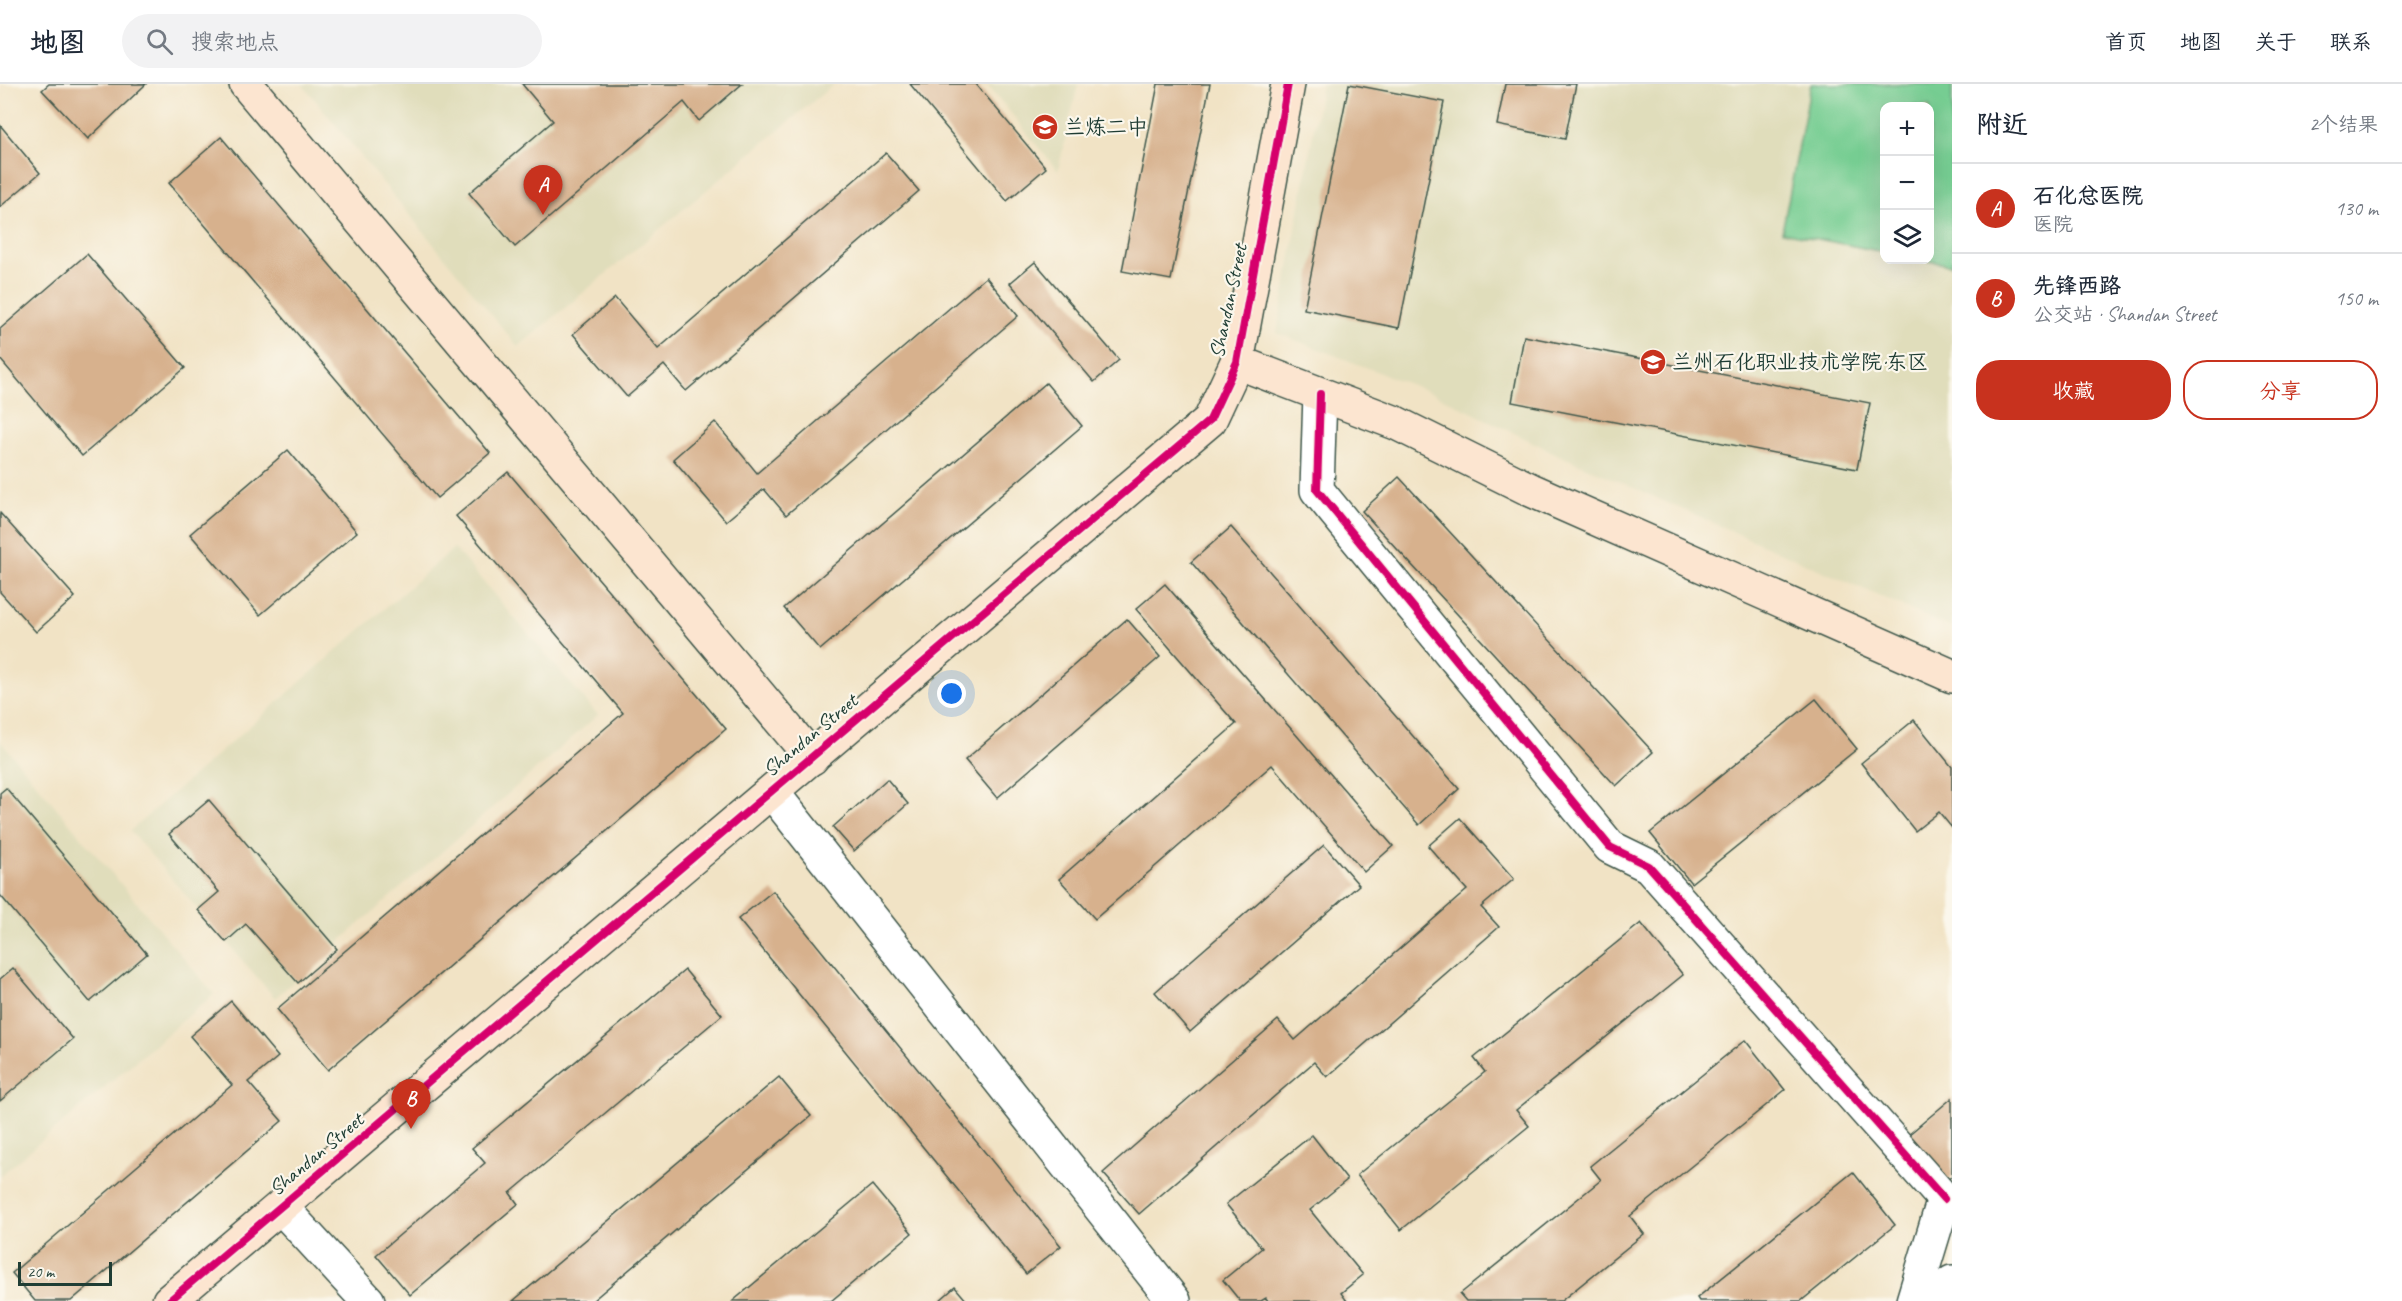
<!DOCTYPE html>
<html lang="zh">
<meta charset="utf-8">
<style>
:root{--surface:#fff;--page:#f2f2f3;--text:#1f2937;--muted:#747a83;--line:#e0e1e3;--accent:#c8321e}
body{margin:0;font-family:Caveat,"LXGW WenKai TC",sans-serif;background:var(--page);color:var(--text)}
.controls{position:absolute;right:18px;top:18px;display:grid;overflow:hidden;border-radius:12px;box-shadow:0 6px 24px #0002}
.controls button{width:54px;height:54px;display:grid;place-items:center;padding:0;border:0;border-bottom:2px solid var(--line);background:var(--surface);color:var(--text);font:30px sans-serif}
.scale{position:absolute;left:18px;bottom:15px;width:94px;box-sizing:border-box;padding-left:6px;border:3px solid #1f3d34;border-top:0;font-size:16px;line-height:21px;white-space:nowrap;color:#1f3d34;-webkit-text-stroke:4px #fbf7ec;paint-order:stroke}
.you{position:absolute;left:952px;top:610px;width:21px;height:21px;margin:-15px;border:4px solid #fff;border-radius:50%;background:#1a73e8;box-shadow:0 0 0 9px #1a73e833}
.badge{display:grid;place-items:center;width:39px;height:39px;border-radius:50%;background:var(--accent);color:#fff;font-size:20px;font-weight:700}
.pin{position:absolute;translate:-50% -50px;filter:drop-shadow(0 2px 3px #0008)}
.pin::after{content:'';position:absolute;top:32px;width:21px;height:18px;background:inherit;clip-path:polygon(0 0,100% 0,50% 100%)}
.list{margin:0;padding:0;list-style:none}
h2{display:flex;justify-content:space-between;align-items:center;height:78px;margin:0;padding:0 24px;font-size:26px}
h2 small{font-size:20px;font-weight:400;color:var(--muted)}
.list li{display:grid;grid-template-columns:39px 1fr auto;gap:18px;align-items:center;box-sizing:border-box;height:90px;padding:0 24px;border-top:2px solid var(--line)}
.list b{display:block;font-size:22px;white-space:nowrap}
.list p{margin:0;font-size:20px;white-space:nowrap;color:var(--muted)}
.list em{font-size:20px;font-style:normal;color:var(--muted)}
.actions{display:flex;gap:12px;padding:18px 24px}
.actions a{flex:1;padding:14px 0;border:2px solid var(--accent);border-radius:24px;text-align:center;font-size:21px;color:var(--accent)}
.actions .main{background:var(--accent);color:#fff}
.icon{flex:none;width:33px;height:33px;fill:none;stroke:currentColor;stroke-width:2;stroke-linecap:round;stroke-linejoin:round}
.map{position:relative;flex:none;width:1952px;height:1217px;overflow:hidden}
header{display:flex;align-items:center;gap:36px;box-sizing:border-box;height:84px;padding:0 30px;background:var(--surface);border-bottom:2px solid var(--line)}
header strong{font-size:28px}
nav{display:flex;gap:33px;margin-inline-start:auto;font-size:21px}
.search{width:420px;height:54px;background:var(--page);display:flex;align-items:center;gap:15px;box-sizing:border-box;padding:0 21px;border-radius:33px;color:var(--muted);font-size:22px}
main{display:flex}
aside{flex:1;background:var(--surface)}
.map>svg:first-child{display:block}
</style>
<header>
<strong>地图</strong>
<div class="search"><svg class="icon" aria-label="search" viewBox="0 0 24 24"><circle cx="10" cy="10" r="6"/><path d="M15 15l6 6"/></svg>搜索地点</div>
<nav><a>首页</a><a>地图</a><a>关于</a><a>联系</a></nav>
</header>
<main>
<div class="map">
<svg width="1952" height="1217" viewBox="0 0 1952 1217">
<rect width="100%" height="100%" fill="#fbf7ec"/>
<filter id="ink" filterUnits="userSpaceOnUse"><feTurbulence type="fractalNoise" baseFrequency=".0167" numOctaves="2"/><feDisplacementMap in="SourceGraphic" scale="12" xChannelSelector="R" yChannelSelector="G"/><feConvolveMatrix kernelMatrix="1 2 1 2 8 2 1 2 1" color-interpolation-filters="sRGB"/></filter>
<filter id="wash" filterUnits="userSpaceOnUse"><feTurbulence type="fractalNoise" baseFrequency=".008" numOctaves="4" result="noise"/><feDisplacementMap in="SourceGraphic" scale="24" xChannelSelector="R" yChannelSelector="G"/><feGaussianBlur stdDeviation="1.35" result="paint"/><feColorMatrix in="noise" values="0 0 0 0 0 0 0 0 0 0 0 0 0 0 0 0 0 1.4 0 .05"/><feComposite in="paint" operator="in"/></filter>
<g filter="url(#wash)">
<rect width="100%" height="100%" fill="#f1e3c5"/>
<g fill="#e0ddbb" fill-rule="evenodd">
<polygon points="302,0 834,0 518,263"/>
<polygon points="987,0 1078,0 1058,87"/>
<path d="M1322 0H1952V544L1559 371 1430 308 1277 249ZM1884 22H1930V176H1884Z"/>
<polygon points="454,464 598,631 275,914 130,747"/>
<polygon points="0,657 214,910 0,1092"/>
</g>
<polygon fill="#76cd92" stroke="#4a8563" stroke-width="1.5" points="1811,0 1952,0 1952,181 1923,176 1930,176 1930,22 1884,22 1884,168 1782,148"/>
<g id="blocks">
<g fill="#d7b18d">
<polygon points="49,0 146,0 88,55 42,6"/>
<polygon points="522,0 742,0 699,37 684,18 515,163 469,109 553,37"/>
<polygon points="910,0 976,0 1046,84 1007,117"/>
<polygon points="1158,0 1210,0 1171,196 1122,187"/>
<polygon points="1349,0 1444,18 1399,244 1304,225"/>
<polygon points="1505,0 1576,0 1565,55 1497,41"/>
<polygon points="0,41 40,89 0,123"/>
<polygon points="221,53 490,369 437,414 169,99"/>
<polygon points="886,69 919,107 686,307 664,281 627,313 573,250 615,214 658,265"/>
<polygon points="87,170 185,284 82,372 0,275 0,245"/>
<polygon points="1035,178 1119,276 1094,298 1010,199"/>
<polygon points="986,193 1018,232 786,431 764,405 726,437 673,375 715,338 757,389"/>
<polygon points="1524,252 1870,319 1857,385 1512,318"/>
<polygon points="1046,299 1082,342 820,566 784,524"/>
<polygon points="288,366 357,448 260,531 190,450"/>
<polygon points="508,388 726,645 328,986 277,925 623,629 456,432"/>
<polygon points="1399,393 1653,668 1616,702 1362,427"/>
<polygon points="0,429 75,513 36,548 0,508"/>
<polygon points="1231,443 1459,705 1419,741 1191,478"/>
<polygon points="1165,500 1393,762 1364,788 1272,681 1095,835 1059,795 1236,640 1136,525"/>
<polygon points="1127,535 1160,573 997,714 965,676"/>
<polygon points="1816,615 1857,665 1691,799 1650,749"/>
<polygon points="1914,636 1952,683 1952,744 1939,728 1915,747 1861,679"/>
<polygon points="887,695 908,720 854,767 833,743"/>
<polygon points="6,704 147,870 90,918 0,811 0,709"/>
<polygon points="209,716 337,865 298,899 246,840 226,858 198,826 219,808 169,750"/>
<polygon points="1460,734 1514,795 1481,823 1499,843 1327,993 1314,978 1139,1130 1103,1089 1278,936 1295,956 1467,806 1428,762"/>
<polygon points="1324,761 1359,801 1190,948 1155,908"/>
<polygon points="773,807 1061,1162 1026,1190 738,835"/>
<polygon points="1641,839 1683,891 1516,1026 1529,1042 1401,1146 1357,1091 1485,988 1474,974"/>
<polygon points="13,884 73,955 0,1017 0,895"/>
<polygon points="685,886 722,931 510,1109 518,1120 410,1211 376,1171 485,1079 472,1064"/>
<polygon points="231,917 278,973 248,998 282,1037 71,1217 35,1217 12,1189 232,1001 190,952"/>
<polygon points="1745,956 1785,1006 1630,1132 1644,1150 1561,1217 1466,1217 1460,1210 1601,1096 1590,1082"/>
<polygon points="779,993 811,1032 592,1217 513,1217"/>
<polygon points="1952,1014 1952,1092 1946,1097 1907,1052"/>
<polygon points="1312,1051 1347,1096 1310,1126 1363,1191 1341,1209 1347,1217 1268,1217 1266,1214 1261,1217 1240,1217 1223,1196 1262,1164 1226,1120"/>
<polygon points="1853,1088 1895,1141 1801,1217 1699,1217 1697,1214"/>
<polygon points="872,1101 912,1149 831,1217 733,1217"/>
<polygon points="955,1203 967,1217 939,1217"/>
</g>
</g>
</g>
<g filter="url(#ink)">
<use href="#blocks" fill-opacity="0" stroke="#3e564a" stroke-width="1.5"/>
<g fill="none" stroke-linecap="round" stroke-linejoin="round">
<defs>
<g id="street">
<polyline points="1320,310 1317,406 1610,763 1649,782 1944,1115"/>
<polyline points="772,708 1174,1217"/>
<polyline points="281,1123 368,1217"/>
<polyline points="1913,1217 1944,1115"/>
<polyline points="1931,1217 1952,1198"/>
</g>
<g id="secondary">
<polyline points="246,0 812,674"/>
<polyline points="1237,278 1396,339 1531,406 1952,592"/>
<polyline points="169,1217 1210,336 1237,278 1288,0"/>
</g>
</defs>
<use href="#street" stroke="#3e564a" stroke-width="36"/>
<use href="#secondary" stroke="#3e564a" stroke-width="36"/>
<use href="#street" stroke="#fff" stroke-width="33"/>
<use href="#secondary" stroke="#fce5d0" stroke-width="33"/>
<defs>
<g id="cycleway">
<polyline points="1320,310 1317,406 1610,763 1649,782 1944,1115"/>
<polyline points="169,1217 1210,336 1237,278 1288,0"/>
</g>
</defs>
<use href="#cycleway" stroke="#fbf7ec" stroke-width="11"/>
<use href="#cycleway" stroke="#d6006c" stroke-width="8"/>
</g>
</g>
<defs>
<symbol id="school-disc" viewBox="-11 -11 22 22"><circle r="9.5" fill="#c8321e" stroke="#fbf7ec"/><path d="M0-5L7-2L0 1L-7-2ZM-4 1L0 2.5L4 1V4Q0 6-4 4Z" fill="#fff"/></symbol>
<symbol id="university-disc" viewBox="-11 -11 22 22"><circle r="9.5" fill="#c8321e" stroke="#fbf7ec"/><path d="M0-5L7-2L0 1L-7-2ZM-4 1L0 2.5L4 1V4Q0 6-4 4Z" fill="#fff"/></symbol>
</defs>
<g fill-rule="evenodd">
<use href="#school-disc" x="1030" y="28" width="30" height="30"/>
<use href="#university-disc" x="1638" y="263" width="30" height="30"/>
</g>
<g text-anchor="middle" stroke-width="4.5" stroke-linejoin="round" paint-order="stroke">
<g font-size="21" fill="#1f3d34" stroke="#fbf7ec" text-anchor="start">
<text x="1064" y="50">兰炼二中</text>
<text x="1672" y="285">兰州石化职业技术学院·东区</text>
</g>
<g font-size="21" fill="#1f3d34" stroke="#fbf7ec">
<text transform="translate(1228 217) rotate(-78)" y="7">Shandan Street</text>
<text transform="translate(810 651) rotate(-40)" y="7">Shandan Street</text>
<text transform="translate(316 1070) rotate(-40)" y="7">Shandan Street</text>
</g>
</g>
</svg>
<div class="controls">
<button>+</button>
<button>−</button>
<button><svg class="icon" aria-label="layers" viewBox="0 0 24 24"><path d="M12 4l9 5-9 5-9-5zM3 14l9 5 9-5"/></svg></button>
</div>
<div class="scale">20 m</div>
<div class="you"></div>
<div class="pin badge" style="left:543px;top:131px">A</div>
<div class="pin badge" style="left:411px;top:1045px">B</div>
</div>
<aside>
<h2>附近<small>2个结果</small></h2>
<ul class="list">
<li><span class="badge">A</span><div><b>石化总医院</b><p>医院</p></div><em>130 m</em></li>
<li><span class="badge">B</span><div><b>先锋西路</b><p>公交站 · Shandan Street</p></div><em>150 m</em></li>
</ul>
<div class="actions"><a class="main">收藏</a><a>分享</a></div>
</aside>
</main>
